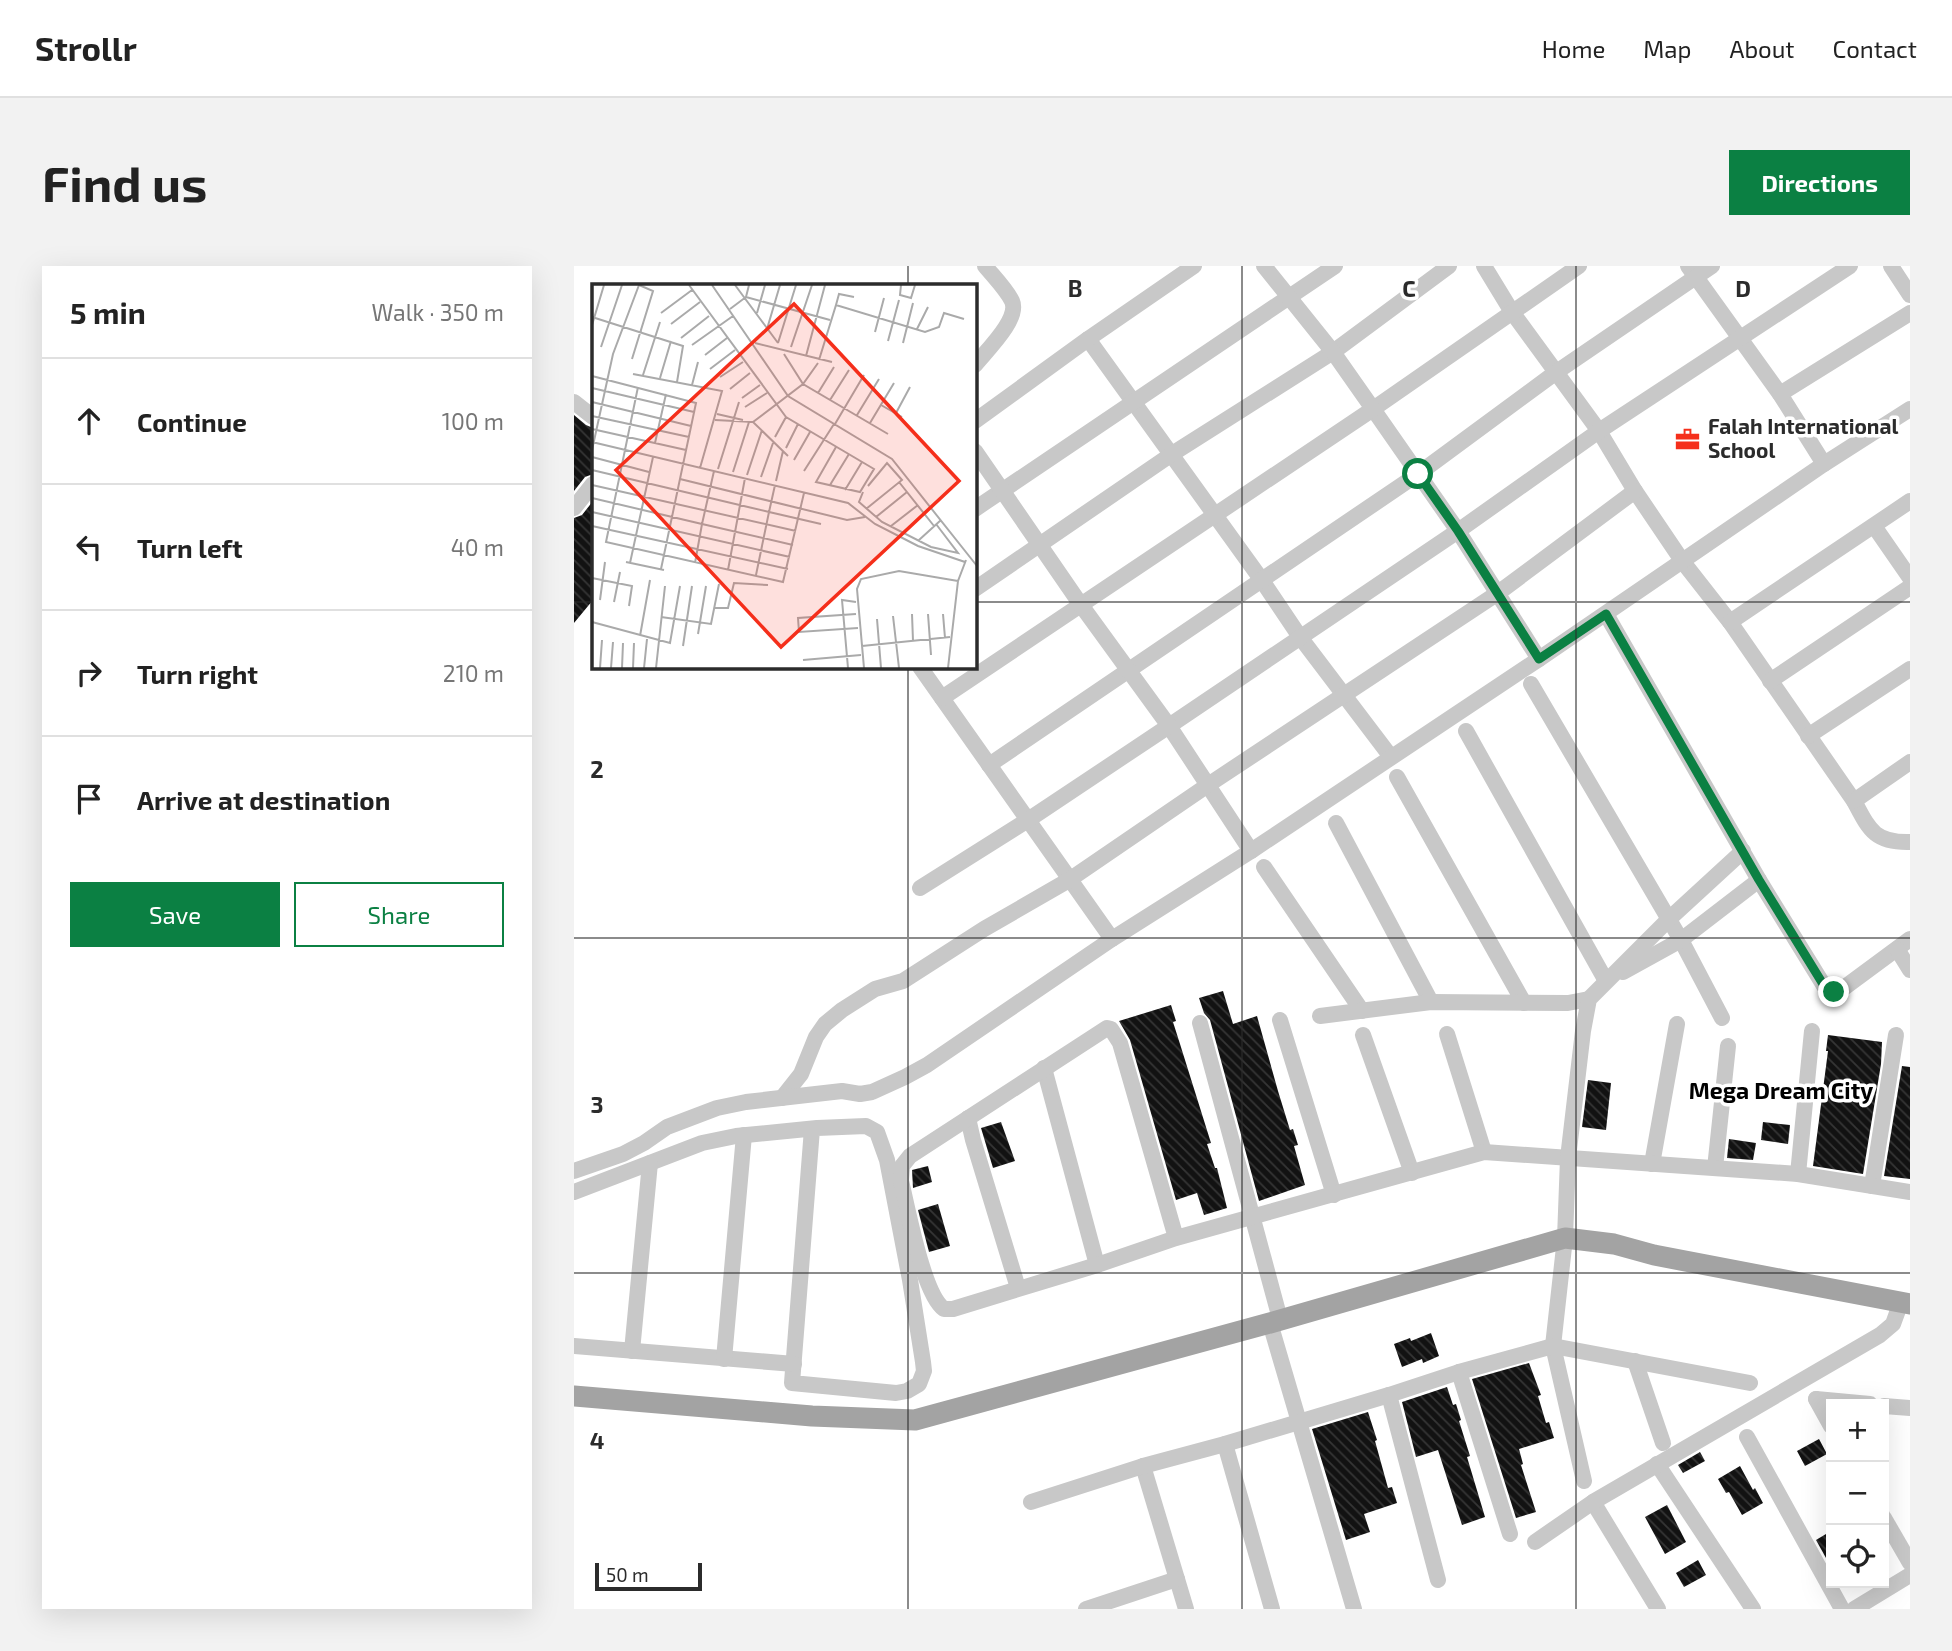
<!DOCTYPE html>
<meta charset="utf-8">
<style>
:root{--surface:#fff;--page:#f2f2f2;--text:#222;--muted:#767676;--line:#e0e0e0;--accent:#0b8043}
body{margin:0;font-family:"Exo 2",sans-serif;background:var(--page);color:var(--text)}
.controls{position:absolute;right:21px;bottom:21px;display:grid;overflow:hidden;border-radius:0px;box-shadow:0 7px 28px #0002}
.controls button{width:63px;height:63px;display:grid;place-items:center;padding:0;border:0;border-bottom:2px solid var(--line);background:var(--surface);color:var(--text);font:35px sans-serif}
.scale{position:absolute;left:21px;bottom:18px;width:107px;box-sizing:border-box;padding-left:7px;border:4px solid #2b2b2b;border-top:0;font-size:19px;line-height:24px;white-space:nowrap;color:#2b2b2b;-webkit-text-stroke:5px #fff;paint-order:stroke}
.stop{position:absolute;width:21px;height:21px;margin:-16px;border:5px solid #0b8043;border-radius:50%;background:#fff}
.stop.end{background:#0b8043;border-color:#fff;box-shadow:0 2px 7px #0008}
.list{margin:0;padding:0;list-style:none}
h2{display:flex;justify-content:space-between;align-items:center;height:91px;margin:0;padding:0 28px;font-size:30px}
h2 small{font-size:23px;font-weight:400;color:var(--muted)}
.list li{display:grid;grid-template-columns:46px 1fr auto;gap:21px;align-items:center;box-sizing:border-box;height:126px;padding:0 28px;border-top:2px solid var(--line)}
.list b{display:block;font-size:26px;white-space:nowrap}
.list em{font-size:23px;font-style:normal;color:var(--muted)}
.actions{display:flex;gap:14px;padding:21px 28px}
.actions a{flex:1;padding:16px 0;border:2px solid var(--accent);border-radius:0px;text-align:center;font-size:24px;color:var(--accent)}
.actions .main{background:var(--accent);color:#fff}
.icon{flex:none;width:38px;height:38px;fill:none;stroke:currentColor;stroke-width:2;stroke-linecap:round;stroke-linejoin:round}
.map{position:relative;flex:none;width:1336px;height:1343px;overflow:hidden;border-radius:0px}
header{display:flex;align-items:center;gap:42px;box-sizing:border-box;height:98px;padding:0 35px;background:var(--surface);border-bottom:2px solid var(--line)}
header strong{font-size:33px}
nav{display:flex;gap:38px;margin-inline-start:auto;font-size:24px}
.intro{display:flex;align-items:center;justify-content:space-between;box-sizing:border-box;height:168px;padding:0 42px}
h1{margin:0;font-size:49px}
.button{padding:18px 32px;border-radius:0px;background:var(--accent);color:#fff;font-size:24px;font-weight:700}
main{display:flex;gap:42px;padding:0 42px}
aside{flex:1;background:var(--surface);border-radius:0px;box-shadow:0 7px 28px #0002}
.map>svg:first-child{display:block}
</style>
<header>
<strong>Strollr</strong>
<nav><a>Home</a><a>Map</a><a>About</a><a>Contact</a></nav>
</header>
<div class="intro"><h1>Find us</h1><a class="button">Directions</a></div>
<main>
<aside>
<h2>5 min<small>Walk · 350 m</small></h2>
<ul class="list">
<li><svg class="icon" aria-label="ahead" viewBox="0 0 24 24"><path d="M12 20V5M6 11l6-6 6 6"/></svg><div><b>Continue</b></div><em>100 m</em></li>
<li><svg class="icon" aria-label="left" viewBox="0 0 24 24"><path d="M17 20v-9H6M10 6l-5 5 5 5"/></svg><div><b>Turn left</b></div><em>40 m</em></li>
<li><svg class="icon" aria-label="right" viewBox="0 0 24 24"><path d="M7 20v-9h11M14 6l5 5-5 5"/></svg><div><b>Turn right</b></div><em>210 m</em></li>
<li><svg class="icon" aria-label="arrive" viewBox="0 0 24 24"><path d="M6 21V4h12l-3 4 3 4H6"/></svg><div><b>Arrive at destination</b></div></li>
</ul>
<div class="actions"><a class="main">Save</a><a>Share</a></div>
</aside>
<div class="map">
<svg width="1336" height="1343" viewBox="0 0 1336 1343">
<defs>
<pattern id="building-back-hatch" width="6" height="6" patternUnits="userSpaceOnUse" patternTransform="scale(1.75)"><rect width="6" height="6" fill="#121212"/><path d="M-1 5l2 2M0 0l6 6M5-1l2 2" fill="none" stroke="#353535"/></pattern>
</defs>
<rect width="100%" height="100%" fill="#fff"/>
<g fill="url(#building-back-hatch)">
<polygon points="0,149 12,159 19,162 19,208 11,211 0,225"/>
<polygon points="19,235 19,334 0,357 0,252 8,249"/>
<polygon points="649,725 659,758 683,750 704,825 716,864 719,863 724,879 720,880 731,919 685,935 636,754 630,747 625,732"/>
<polygon points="597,739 602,755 599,756 606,778 637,877 633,878 641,902 643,902 653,942 630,949 623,927 602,934 556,774 545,755"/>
<polygon points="1254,769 1308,776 1307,798 1289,908 1239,900 1254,785 1252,785"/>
<polygon points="1328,800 1336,801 1336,913 1310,910"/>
<polygon points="1014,814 1037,817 1032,864 1008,861"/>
<polygon points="427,856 441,895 419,902 407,862"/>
<polygon points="1189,856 1216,859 1214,878 1187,874"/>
<polygon points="1155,873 1182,877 1179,894 1153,892"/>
<polygon points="354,900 358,916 339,922 338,904"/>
<polygon points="364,938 376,980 355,986 344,944"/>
<polygon points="857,1067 865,1090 849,1097 848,1093 828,1101 820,1078 836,1072 837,1075"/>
<polygon points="955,1097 967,1129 964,1130 972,1157 975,1156 980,1172 945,1183 949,1198 947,1199 962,1246 942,1252 898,1113"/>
<polygon points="873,1121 879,1139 882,1138 887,1154 885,1155 896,1190 893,1191 911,1251 888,1259 864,1184 842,1191 828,1136"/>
<polygon points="794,1146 803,1174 801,1175 814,1222 818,1221 823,1237 790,1248 796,1266 772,1274 738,1163"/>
<polygon points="1245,1173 1253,1188 1231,1200 1223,1185"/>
<polygon points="1126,1186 1131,1195 1109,1207 1104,1199"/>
<polygon points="1166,1200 1179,1224 1181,1222 1189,1237 1168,1249 1155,1226 1152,1227 1144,1213"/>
<polygon points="1093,1239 1112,1276 1091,1288 1071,1251"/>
<polygon points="1257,1265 1257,1301 1242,1274"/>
<polygon points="1124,1294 1132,1309 1110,1321 1102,1307"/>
</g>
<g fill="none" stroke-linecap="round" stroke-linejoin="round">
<g stroke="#c8c8c8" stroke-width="16">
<path d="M910 0 938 46 1025 165 1061 225 1109 296 1156 356 1280 535C1295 563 1300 577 1336 576"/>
<polyline points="1114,0 1206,128 1250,198"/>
<polyline points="1317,0 1336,29"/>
<polyline points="514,73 687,313 726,371 817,491"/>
<path d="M401 99C412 85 446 53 438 35 432 23 420 11 411 0"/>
<polyline points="1206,128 1336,47"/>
<polyline points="0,136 19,151"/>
<polyline points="401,155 514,73 620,0"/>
<polyline points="0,242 19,218"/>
<polyline points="401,243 761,0"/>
<polyline points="1300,260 1336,312"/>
<polyline points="401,323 598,188 759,86 875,0"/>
<polyline points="1032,348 1185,614 1252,723 1260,726 1267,724 1336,673"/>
<polyline points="1156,356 1336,235"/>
<polyline points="965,393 884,265 799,143 1005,0"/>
<polyline points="346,401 538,673"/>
<polyline points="1196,415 1336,321"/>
<polyline points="957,418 1107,674 1148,752"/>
<polyline points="368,432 799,143 759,86 690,0"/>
<polyline points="892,465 1032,715"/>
<polyline points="1234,470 1336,403"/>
<polyline points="415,499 844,208 981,107 1138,0"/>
<polyline points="823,511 950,737"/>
<polyline points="1280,535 1336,496"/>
<polyline points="762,557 857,736"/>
<polyline points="677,585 595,460 884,265 1025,165 1276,0"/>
<polyline points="690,601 788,745"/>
<polyline points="346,622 454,554 595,460 507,339 401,185"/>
<polyline points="1323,683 1336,704"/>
<polyline points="1049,706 1107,674 1185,614"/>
<polyline points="746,750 857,736 994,737 1015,733"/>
<polyline points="706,754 760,929"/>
<polyline points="626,757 706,1053"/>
<polyline points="873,768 910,886"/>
<polyline points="789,769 838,907"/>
<polyline points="470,802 523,999"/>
<polyline points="208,832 227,808 242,771 251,758 268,744 301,723 329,715 410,663 495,614 634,519 924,327 1061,225"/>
<polyline points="394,852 399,874 444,1022"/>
<polyline points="1078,898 1103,758"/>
<polyline points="1141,902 1154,780"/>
<polyline points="0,905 49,888 70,877 93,861 143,842 172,836 268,825 286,828 298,826 331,811 353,799 538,673 677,585 965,393 1250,198 1336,143"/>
<polyline points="1224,908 1238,765"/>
<polyline points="1298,920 1322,769"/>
<polyline points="0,926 128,877 162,870 243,862 292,860 303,866 313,894 336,1014 349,1096 350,1105 345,1118 333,1125 322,1127 218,1117 238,863"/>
<path d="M602 972 546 777 537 763 533 762 336 890 328 900 327 915C334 943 349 1028 370 1043H379L523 999 602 972 910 886 1224 908 1336 926"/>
<polyline points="696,1057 780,1343"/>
<polyline points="0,1080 220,1098"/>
<polyline points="58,1085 76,897"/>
<polyline points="150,1093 170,869"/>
<polyline points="1061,1095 1089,1177"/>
<polyline points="885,1106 936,1268"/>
<polyline points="815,1129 864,1314"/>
<polyline points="1242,1133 1296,1138"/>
<polyline points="1242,1133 1257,1160"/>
<polyline points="1310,1140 1336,1142"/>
<polyline points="1173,1171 1268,1343"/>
<polyline points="651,1178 698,1343"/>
<polyline points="1083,1198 1179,1343"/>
<polyline points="569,1200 612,1343"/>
<polyline points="1010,1215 979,1080 991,972 994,892 1009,765 1015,733 1095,653 1169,585"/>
<polyline points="457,1236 569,1200 651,1178 815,1129 885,1106 979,1080 1176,1117"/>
<polyline points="1019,1236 1084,1343"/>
<polyline points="1310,1252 1336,1297"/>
<polyline points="961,1276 1019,1236 1306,1069 1319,1058 1327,1036"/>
<polyline points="512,1343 603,1313"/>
<polyline points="1280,1343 1336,1309"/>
</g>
<polyline stroke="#a3a3a3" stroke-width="21" points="0,1130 238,1150 341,1154 696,1057 991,972 1040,978 1080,989 1336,1038"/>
</g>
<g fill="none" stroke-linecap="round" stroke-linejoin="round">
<polyline stroke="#0b8043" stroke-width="9" points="844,208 884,265 965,393 1032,348 1185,614 1252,723 1260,726"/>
</g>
<path fill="none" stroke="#2b2b2b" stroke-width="2" stroke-opacity="0.55" d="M334 0V19M668 0V1343M1002 0V1343M0 336H19M401 336H1336M334 401V1343M0 672H1336M0 1007H1336"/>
<defs>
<symbol id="office-bare" viewBox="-9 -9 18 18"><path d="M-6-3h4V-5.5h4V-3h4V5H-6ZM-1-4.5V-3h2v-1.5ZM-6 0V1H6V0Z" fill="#f52f1b" stroke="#fff" stroke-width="2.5" paint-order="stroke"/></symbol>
</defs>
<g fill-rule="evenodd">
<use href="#office-bare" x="1096" y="156" width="35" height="35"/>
</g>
<g text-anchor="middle" stroke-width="7" stroke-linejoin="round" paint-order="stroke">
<g font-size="21" font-weight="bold" fill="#2b2b2b" stroke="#fff" text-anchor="start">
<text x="1134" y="168">Falah International<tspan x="1134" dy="24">School</tspan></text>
</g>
<g font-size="23" font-weight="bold" fill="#000" stroke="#fff">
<text x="1207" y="833">Mega Dream City</text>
</g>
</g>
<g transform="translate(18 18)">
<rect width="385" height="385" fill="#fff"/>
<path fill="none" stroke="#aaa" stroke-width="2" d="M97 1 194 133 282 185 268 208 224 198 244 163M120 1 196 112 300 175 385 282M143 1 186 59M309 1 308 11 319 14 323 1M154 13 238 36M244 21 247 10 262 13M138 25 154 13 157 1M69 29 100 6M165 29 173 1M0 33 91 62 85 98M79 40 108 18M0 41 12 1M175 45 188 1M325 45 336 23M283 48 292 14M89 54 117 32M296 57 307 16M163 59 240 78M186 59 204 1M311 59 321 19M100 61 141 32M9 63 30 1M199 63 220 1M192 70 211 100 296 150M113 71 135 54M214 72 233 1M40 75 61 7 47 1M227 76 244 21 333 48 347 43 352 29 372 35M118 85 143 66M41 90 130 107 108 184M51 91 68 38M0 92 104 119 69 285M128 93 151 78M68 94 79 57M100 101 106 78M46 103 14 258 191 298 212 209M0 104 102 128M138 105 158 89M226 109 242 83M150 114 168 101M238 116 257 86M0 118 99 142M289 121 310 133M153 123 175 109M304 129 318 103M125 130 151 136M265 131 287 95M0 132 97 153M123 136 161 138 211 100 226 79M161 138 196 172M278 139 302 99M243 140 272 91M0 145 94 166M183 153 194 133M0 158 256 219 283 240 326 262 373 278M63 159 74 110M194 164 206 140M0 166 21 70 47 1M0 173 57 188M202 176 218 148M126 185 147 118M0 186 177 228 183 201M212 187 242 140M141 188 157 138M155 191 170 146M169 193 181 159M88 195 255 236 273 233M184 197 191 167M307 198 342 242M0 201 204 247M238 201 257 170M253 206 270 178M271 208 267 218 290 238 339 263 366 269 344 240M0 214 110 240 122 187M274 225 310 196 295 179 276 202M0 228 198 273M284 233 315 208M0 242 196 285M299 242 326 221M327 256 349 236M34 278 72 286M38 279 61 173M103 279 110 240 201 261M136 286 153 194M164 291 177 228 229 240M0 294 40 302 37 322M8 316 13 278M22 318 28 288M123 324H136L142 299 176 301M264 330 206 334 207 348 266 344M320 330 321 357M336 330 339 371M351 330 353 354M301 332 307 384M69 333 119 340 127 300M285 335 289 384M0 338 78 359 88 302M106 350 114 302M48 352 58 296M91 362 100 302M270 362 358 353M211 376 269 371M8 384 10 356M19 384 21 358M30 384 31 359M41 384 42 359M52 384 55 355M64 384 73 302M256 384 250 316 264 318M272 384 265 305 269 295 307 287 366 297M356 384 366 297 374 276"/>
<path fill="#f52f1b" fill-opacity="0.15" stroke="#f52f1b" stroke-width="3.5" d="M202 20 367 197 189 363 24 186Z"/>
<rect width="385" height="385" fill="none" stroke="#2b2b2b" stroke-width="3.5"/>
</g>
<g font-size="23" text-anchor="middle" font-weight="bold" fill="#2b2b2b" stroke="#fff" stroke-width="7" stroke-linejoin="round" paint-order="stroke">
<text x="501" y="31">B</text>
<text x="835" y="31">C</text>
<text x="1169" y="31">D</text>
<text x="23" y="512">2</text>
<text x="23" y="847">3</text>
<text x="23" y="1183">4</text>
</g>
</svg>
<div class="controls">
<button>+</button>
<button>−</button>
<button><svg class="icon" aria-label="locate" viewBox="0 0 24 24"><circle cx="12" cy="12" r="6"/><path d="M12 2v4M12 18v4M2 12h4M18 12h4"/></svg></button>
</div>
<div class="scale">50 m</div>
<div class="stop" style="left:844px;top:208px"></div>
<div class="stop end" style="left:1260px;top:726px"></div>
</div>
</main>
